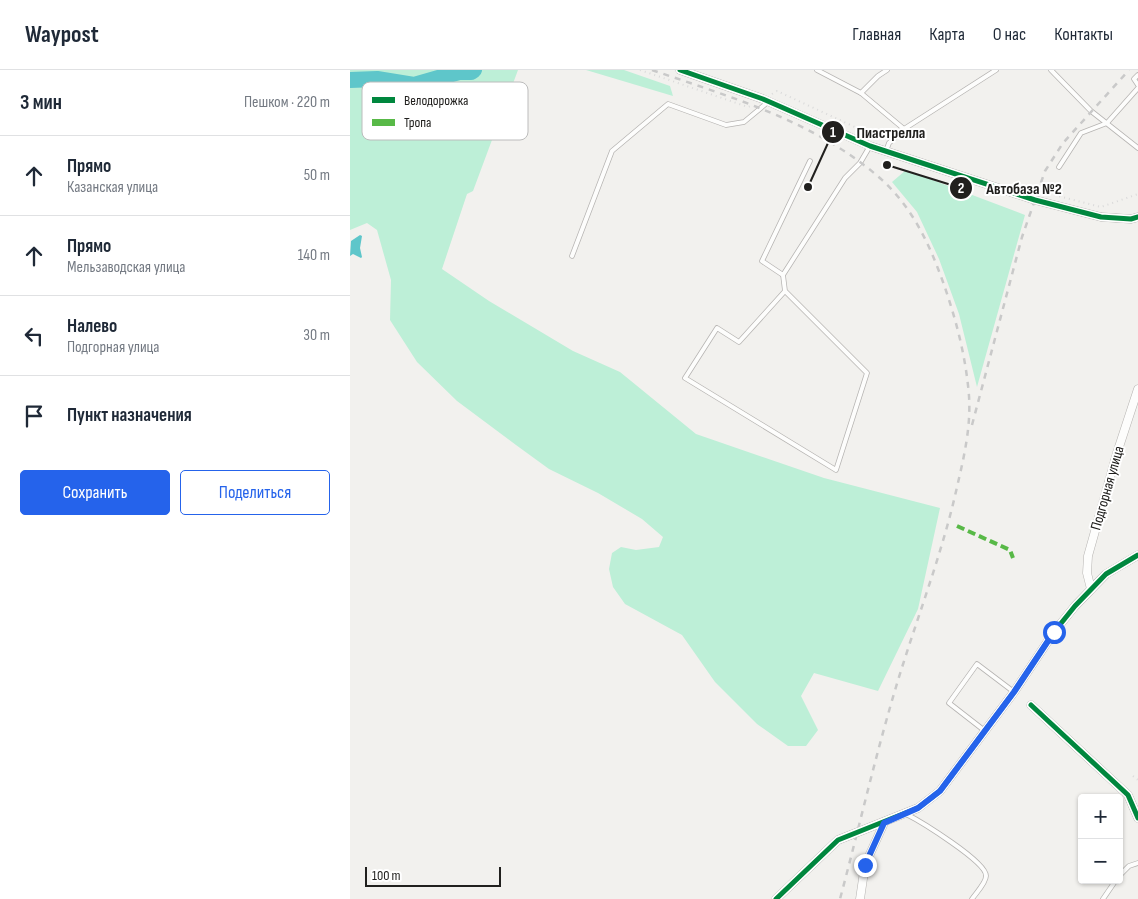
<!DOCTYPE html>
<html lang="ru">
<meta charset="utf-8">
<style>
:root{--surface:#fff;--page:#f6f6f7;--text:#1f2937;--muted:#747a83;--line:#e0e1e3;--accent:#2563eb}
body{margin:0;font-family:"Sofia Sans Condensed",sans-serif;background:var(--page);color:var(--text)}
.controls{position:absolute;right:15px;bottom:15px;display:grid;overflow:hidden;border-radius:5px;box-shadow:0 1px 4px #0004}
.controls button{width:45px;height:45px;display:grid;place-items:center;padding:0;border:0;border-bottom:1px solid var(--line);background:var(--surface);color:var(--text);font:25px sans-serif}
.scale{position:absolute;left:15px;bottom:12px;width:136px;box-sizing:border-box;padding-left:5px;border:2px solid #21201e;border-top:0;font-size:14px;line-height:18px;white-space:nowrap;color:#21201e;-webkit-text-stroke:4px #fff;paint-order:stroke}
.stop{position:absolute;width:15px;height:15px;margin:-11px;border:4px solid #2563eb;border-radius:50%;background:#fff}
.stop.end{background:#2563eb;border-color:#fff;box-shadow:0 1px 5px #0008}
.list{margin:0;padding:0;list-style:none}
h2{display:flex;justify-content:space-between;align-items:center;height:65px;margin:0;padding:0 20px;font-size:21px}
h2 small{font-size:16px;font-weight:400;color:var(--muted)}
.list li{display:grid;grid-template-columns:32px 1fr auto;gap:15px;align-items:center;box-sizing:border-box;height:80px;padding:0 20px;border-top:1px solid var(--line)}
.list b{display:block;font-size:19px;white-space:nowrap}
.list p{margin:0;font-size:16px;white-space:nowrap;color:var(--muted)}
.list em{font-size:16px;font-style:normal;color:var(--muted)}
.actions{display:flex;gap:10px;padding:15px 20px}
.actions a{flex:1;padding:11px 0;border:1px solid var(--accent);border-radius:5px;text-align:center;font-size:18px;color:var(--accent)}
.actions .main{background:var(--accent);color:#fff}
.icon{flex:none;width:28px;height:28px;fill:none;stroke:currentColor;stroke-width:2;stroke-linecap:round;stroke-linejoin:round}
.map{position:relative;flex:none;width:788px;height:829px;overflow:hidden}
header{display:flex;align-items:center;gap:30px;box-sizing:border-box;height:70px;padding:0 25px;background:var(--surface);border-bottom:1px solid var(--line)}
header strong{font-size:24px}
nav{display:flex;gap:28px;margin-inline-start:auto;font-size:18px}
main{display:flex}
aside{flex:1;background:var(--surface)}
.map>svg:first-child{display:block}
</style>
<header>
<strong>Waypost</strong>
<nav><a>Главная</a><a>Карта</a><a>О нас</a><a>Контакты</a></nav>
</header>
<main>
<aside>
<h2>3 мин<small>Пешком · 220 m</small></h2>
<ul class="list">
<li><svg class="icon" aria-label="ahead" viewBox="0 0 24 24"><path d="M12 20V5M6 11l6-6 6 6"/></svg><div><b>Прямо</b><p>Казанская улица</p></div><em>50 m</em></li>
<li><svg class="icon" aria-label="ahead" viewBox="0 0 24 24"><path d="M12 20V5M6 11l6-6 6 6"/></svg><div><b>Прямо</b><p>Мельзаводская улица</p></div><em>140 m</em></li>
<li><svg class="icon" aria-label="left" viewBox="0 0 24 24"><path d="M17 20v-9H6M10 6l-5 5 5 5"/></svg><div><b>Налево</b><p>Подгорная улица</p></div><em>30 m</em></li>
<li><svg class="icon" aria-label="arrive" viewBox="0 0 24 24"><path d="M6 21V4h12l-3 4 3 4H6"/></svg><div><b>Пункт назначения</b></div></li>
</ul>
<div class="actions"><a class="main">Сохранить</a><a>Поделиться</a></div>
</aside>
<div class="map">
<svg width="788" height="829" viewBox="0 0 788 829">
<rect width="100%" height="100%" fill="#f2f1ee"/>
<g fill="#bdefd7">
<polygon points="0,0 168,0 123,121 117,124 92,199 139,231 223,281 270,302 346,364 474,408 590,438 568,539 528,621 464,603 451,626 468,660 456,676 438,676 407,654 365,612 332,565 275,534 263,517 259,499 262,483 271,477 286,480 309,477 313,467 292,449 248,423 199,399 166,375 107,331 67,292 40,250 41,210 27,160 17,153 0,160"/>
<polygon points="236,0 274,0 320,16 323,26"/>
<polygon points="556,100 675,145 627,317 609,244 589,189 567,142 542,112"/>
</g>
<polygon fill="#5ec6ca" points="10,165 12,166 10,178 12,187 11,188 3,184 0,186 1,171"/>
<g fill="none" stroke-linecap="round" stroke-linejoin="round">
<polyline stroke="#5ec6ca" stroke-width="16" points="0,10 27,9 64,15 109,2 121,2 124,0"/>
<defs>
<g id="lane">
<polyline points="467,0 511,23"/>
<polyline points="537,0 528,6 511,23 554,59"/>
<polyline points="701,0 741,41 788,78"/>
<polyline points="788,5 784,9 788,15"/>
<polyline points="536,81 539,73 554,59 646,0"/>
<polyline points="460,91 412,191 433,205 495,108 510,93 520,76"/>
<polyline points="709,97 731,63 757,53 788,18"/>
<polyline points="222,186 262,81 318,34 376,55 394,52 418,32"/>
<polyline points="433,205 435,221 517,303 486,400 335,308 367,258 389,272 435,221"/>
<polyline points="635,661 599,633 627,594 664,622"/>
<path d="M556 744C570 751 637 792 636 806 636 813 626 823 622 829"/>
<polyline points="769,806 779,796 788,793"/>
<polyline points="753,829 766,810"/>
</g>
<g id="street">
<polyline points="330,0 413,29 520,76 685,130 751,147 781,149 788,147"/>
<polyline points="741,519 737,503 738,486 767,383 788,319"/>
<polyline points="681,635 778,725 788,748"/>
<polyline points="426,829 488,770 568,738 590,721 664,622 704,562 725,536 756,504 788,485"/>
<polyline points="510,829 515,795 534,753"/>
</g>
</defs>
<use href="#lane" stroke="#b6b4b2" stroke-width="5.5"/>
<use href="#street" stroke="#b6b4b2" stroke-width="9"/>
<g stroke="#dadada" stroke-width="2" stroke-dasharray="1 4" stroke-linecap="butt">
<polyline points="290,0 398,37 403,35"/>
<polyline points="422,24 427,21 533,70"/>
<polyline points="685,120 751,137 788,124"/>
<polyline points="783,706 788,710"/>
</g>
<use href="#lane" stroke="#fdfdfc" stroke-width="4"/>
<use href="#street" stroke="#fdfdfc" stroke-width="8"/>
<g stroke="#c9c9c9" stroke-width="2.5" stroke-dasharray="6 6" stroke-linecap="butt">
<path d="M302 0C383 28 465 51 531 109 562 137 579 173 593 212 606 249 616 287 619 326 621 357 614 387 607 417 592 485 566 550 546 617 525 687 509 758 490 829"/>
<polyline points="622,355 672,167 695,101 713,73 779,0"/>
</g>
<polyline stroke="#58b947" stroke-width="4" stroke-dasharray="8 4" stroke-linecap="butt" points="607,456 660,480 663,488"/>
<defs>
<g id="cycleway">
<polyline points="330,0 413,29 520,76 685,130 751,147 781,149 788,147"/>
<polyline points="681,635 778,725 788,748"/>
<polyline points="426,829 488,770 568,738 590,721 664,622 704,562 725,536 756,504 788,485"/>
</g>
</defs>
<use href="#cycleway" stroke="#fff" stroke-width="8"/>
<use href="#cycleway" stroke="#00873e" stroke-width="5"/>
</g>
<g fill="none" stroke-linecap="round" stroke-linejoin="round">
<polyline stroke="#2563eb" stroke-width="6" points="515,795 534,753 568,738 590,721 664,622 704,562"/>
</g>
<g text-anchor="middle" stroke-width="4" stroke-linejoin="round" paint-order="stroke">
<g font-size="15" fill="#21201e" stroke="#fff">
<text transform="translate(757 418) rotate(-74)" y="5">Подгорная улица</text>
</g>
</g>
<rect x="12" y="12" width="166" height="58" rx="8" fill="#fff" stroke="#bcbcbc" stroke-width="1"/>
<rect x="22" y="27" width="23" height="6" fill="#00873e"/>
<rect x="22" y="49" width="23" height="7" fill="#58b947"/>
<g font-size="14" fill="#21201e">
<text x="54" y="35">Велодорожка</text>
<text x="54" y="57">Тропа</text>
</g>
<path fill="none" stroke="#21201e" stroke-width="2" d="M458 117L483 62M537 95L611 118"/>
<g fill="#21201e" stroke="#fff" stroke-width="2">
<circle cx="458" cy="117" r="5"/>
<circle cx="537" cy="95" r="5"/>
<circle cx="483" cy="62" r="12"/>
<circle cx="611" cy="118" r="12"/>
</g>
<g font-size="15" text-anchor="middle" font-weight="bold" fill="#fff">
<text x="483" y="67">1</text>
<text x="611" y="123">2</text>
</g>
<g font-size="16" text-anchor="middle" font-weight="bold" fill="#21201e" stroke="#fff" stroke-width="4" stroke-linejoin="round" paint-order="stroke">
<text x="541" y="68">Пиастрелла</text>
<text x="674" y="124">Автобаза №2</text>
</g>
</svg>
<div class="controls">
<button>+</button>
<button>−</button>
</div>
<div class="scale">100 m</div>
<div class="stop" style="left:704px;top:562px"></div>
<div class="stop end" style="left:515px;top:795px"></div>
</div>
</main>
